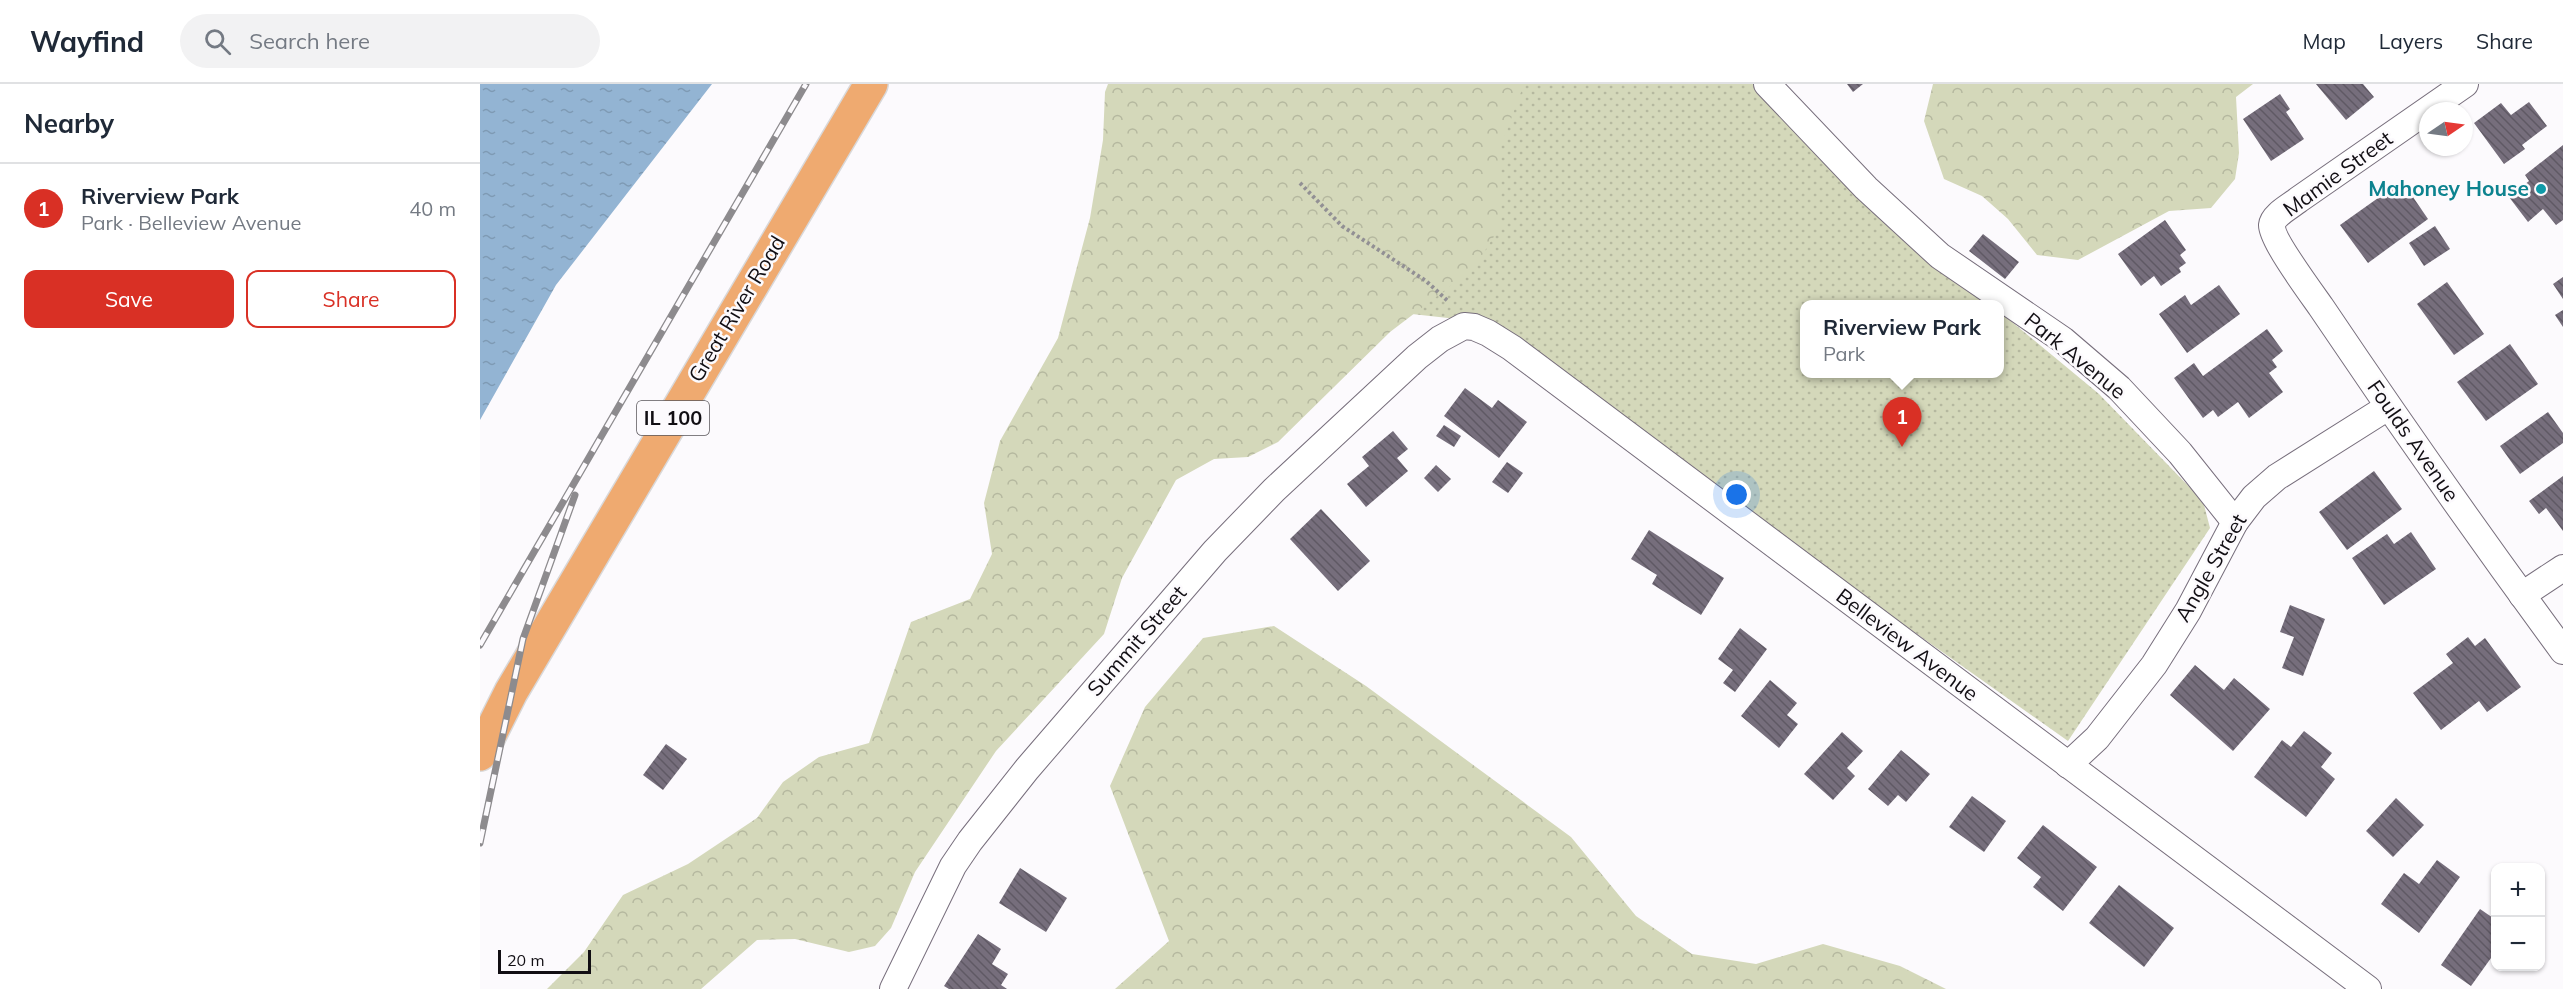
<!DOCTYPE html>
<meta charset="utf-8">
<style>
:root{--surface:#fff;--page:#f2f2f3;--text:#1f2937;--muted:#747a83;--line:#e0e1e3;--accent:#d93025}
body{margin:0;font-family:Mulish,sans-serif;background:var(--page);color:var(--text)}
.controls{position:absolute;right:18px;bottom:18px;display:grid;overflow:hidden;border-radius:12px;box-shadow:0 2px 4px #0004}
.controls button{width:54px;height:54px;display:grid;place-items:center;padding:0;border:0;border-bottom:2px solid var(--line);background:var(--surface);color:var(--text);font:30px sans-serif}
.compass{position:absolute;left:1939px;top:18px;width:54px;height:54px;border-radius:50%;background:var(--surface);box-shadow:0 2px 4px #0004;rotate:77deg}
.scale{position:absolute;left:18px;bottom:15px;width:93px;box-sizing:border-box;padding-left:6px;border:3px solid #110e13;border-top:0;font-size:16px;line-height:21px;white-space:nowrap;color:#110e13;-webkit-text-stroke:4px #fcfafd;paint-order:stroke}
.you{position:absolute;left:1257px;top:411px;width:21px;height:21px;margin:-15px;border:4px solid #fff;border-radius:50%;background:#1a73e8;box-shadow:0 0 0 9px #1a73e833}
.badge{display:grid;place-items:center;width:39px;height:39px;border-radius:50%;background:var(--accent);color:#fff;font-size:20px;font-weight:700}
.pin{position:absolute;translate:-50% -50px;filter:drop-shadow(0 2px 3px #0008)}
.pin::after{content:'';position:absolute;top:32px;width:21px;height:18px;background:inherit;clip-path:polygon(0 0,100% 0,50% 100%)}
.popup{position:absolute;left:1320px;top:216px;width:204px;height:78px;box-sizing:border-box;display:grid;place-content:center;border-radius:12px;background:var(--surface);filter:drop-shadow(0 2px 4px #0005);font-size:20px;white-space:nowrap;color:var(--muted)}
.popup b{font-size:22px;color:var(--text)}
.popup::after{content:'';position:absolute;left:50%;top:100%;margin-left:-12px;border:12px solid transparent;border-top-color:var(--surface)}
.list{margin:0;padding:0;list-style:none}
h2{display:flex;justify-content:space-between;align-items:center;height:78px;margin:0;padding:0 24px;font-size:26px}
h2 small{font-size:20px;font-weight:400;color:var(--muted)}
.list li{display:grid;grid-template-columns:39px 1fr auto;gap:18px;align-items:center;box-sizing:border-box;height:90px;padding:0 24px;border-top:2px solid var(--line)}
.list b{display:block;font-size:22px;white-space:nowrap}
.list p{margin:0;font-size:20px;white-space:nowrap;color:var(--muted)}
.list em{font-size:20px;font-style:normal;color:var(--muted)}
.actions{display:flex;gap:12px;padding:18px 24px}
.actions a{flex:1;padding:14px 0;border:2px solid var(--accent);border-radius:12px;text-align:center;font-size:21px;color:var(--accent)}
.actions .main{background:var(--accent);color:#fff}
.icon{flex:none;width:33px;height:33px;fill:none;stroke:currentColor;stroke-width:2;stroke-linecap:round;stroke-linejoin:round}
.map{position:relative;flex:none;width:2083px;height:905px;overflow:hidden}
header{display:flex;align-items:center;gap:36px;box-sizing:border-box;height:84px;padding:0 30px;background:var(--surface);border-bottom:2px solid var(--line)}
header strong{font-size:28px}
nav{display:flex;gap:33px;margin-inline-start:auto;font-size:21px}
.search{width:420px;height:54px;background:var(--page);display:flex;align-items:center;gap:15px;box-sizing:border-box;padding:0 21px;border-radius:33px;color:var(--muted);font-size:22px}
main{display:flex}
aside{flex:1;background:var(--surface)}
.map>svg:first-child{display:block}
</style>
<header>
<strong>Wayfind</strong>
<div class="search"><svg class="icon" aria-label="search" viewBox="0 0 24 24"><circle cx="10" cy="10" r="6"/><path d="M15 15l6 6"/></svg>Search here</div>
<nav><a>Map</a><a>Layers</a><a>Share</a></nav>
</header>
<main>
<aside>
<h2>Nearby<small></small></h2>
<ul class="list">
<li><span class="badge">1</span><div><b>Riverview Park</b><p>Park · Belleview Avenue</p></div><em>40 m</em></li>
</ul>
<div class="actions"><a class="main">Save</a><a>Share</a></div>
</aside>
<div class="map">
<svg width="2083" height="905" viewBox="0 0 2083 905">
<defs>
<pattern id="grass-dots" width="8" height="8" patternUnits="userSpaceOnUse" patternTransform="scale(1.5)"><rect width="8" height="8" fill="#d4d8ba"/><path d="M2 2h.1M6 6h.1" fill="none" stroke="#b5b89f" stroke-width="1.8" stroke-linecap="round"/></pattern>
<pattern id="forest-crowns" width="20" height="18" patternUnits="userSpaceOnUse" patternTransform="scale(1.5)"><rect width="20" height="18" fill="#d4d8ba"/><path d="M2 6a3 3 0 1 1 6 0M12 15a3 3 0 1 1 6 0" fill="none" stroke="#b5b89f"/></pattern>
<pattern id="water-ripples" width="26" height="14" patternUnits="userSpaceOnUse" patternTransform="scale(1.5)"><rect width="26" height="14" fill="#93b4d3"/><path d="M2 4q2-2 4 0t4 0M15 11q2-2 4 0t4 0" fill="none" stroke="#7e9ab4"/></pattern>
<pattern id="building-back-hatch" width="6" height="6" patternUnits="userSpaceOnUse" patternTransform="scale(1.5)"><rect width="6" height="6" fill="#766e7c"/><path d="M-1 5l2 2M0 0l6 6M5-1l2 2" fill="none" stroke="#5f5964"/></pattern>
</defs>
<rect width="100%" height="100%" fill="#fcfafd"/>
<polygon fill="url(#grass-dots)" points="879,0 1279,0 1509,220 1324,220 1324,290 1520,290 1520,228 1619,310 1723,417 1730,444 1588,657 995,237 751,210"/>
<g fill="url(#forest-crowns)">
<polygon points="628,0 1044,0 1021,62 1020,143 994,184 910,248 798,358 768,373 734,375 696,396 642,494 624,550 516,667 435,788 411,844 395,862 369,868 315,855 277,856 221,905 67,905 104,868 143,811 208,780 277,734 303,698 339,673 389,659 431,538 490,515 512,470 504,419 520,357 578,254 610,134 623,56 625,8"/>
<polygon points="1453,0 1773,0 1756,13 1759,69 1755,95 1731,124 1689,127 1598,176 1557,171 1528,135 1502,112 1464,95 1444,37"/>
<polygon points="794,542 886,602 1091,753 1156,832 1212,870 1276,880 1343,860 1420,882 1466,905 635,905 689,857 630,702 665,623 723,554"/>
</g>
<polygon fill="url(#water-ripples)" points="0,0 232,0 76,201 0,336"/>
<g fill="url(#building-back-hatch)">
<polygon points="1367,0 1383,0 1373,8"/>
<polygon points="1836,0 1883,0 1894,13 1866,36"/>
<polygon points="1800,10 1810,25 1806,28 1824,55 1791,77 1763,35"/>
<polygon points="2049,18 2067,42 2042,61 2045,65 2024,80 1994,39 2021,19 2031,31"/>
<polygon points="2083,61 2083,136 2076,141 2063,125 2048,138 2029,113 2049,97 2045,91"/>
<polygon points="1922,97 1948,135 1888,179 1860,141"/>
<polygon points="1685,136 1706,166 1700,171 1706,179 1699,184 1701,188 1681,202 1674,192 1661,202 1638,170"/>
<polygon points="1955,142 1970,165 1944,182 1929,159"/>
<polygon points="1503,150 1539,178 1525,195 1489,167"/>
<polygon points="2083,193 2083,215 2073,200"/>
<polygon points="1967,198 2004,250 1974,271 1937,220"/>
<polygon points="1739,201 1760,230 1707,269 1679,230 1705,211 1711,221"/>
<polygon points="2083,226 2083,243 2075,231"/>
<polygon points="1787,245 1803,267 1792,276 1797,283 1789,289 1803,308 1769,334 1758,318 1738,333 1733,326 1723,334 1694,294 1714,279 1723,292"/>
<polygon points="2030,260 2058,300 2006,337 1977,298"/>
<polygon points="985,304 1012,324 1018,316 1047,338 1019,374 964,332"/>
<polygon points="2068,328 2083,349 2083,359 2040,390 2020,362"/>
<polygon points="964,341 981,352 974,363 956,352"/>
<polygon points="913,347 928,365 917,374 928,387 886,423 867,400 889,382 882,373"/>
<polygon points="1027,378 1043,389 1028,409 1012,398"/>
<polygon points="956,381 971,395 958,408 944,394"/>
<polygon points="1894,387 1922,425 1867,466 1839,428"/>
<polygon points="2083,392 2083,447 2066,424 2059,430 2049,417"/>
<polygon points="841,425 890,477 858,507 810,455"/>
<polygon points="1169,446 1244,494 1221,531 1172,500 1177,491 1151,475"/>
<polygon points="1931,448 1956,485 1904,521 1872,474 1907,450 1914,460"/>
<polygon points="1810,521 1845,535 1823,592 1802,584 1814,553 1800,548"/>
<polygon points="1260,544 1287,565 1255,608 1243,599 1253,586 1238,575"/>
<polygon points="1988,553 1995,562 2005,554 2041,603 2007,628 1999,617 1961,646 1933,609 1973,579 1966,570"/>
<polygon points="1715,581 1744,606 1754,594 1790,625 1753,667 1690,611"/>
<polygon points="1290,596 1317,619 1307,631 1318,640 1299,664 1261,632"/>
<polygon points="1824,647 1852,669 1841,683 1855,695 1826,733 1774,693 1802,656 1811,663"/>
<polygon points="1362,648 1383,667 1367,684 1375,692 1353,716 1324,690"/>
<polygon points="186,660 207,675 183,706 163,691"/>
<polygon points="1421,666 1450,690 1426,718 1418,711 1408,722 1388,705"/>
<polygon points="1492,712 1526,737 1504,768 1469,743"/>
<polygon points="1916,714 1944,741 1913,773 1886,747"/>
<polygon points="1563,741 1617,783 1583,827 1553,803 1561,793 1537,774"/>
<polygon points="1957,776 1980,793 1939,849 1901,820 1924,789 1939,800"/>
<polygon points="540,784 587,814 566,848 519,819"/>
<polygon points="1639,801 1694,844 1664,883 1609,839"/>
<polygon points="2000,825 2016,836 2016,867 1991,902 1961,881"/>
<polygon points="498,850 521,865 512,880 528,890 521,901 527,905 469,905 464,902"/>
</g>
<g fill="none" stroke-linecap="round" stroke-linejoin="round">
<defs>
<g id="street">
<polyline points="1287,0 1386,104 1460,172 1583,256 1639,304 1700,369 1755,438"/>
<path d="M1985 0 1818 116C1811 122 1793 131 1792 141 1791 155 1832 210 1841 223 1919 339 2000 454 2083 567"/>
<polyline points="2042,511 2083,484"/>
<polyline points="1588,681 1617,654 1674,581 1708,527 1755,438 1774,413 1797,393 1908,323"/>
<polyline points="413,905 473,782 490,757 547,685 735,467 794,406 937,273 960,255 984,242 994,243 1008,249 1032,264 1888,905"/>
</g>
<polyline id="primary" points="0,670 31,608 391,0"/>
</defs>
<use href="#street" stroke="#776e7c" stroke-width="28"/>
<use href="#primary" stroke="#d9d8d9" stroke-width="36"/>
<polyline stroke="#929094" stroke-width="4" stroke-dasharray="3 3" stroke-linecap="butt" points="820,99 862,142 946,197 969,218"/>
<use href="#street" stroke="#fff" stroke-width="26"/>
<use href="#primary" stroke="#efaa70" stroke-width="33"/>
<defs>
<g id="rail">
<polyline points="0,561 326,0"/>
<polyline points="0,759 43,555 95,411"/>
</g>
</defs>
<use href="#rail" stroke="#8d8b8e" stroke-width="7"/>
<use href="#rail" stroke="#fcfafd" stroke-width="4.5" stroke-dasharray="14" stroke-linecap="butt"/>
</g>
<circle fill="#0f9aa8" stroke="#fcfafd" stroke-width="2" cx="2061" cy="105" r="6"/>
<g text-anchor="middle" stroke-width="5" stroke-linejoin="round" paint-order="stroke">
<rect fill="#fcfafd" stroke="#585559" stroke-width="1.5" x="157" y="317" width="72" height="34" rx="4.5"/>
<g font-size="20" font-weight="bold" fill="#110e13">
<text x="193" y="341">IL 100</text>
</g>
<g font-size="21" fill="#110e13" stroke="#fcfafd">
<text transform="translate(1858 90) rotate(-36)" y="7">Mamie Street</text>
<text transform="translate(257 225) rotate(-59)" y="7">Great River Road</text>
<text transform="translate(1595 272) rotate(39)" y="7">Park Avenue</text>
<text transform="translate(1933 357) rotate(55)" y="7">Foulds Avenue</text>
<text transform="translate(1731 484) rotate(-60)" y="7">Angle Street</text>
<text transform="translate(657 557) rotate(-49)" y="7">Summit Street</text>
<text transform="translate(1427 561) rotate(37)" y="7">Belleview Avenue</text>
</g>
<g font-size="21" font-weight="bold" fill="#0d838f" stroke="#fcfafd" text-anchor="end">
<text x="2049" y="112">Mahoney House</text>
</g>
</g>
</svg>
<div class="controls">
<button>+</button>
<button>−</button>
</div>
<svg class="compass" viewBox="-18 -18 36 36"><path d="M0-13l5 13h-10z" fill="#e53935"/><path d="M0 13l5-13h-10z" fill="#747a83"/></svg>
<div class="scale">20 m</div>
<div class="you"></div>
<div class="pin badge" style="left:1422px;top:363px">1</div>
<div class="popup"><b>Riverview Park</b>Park</div>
</div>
</main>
